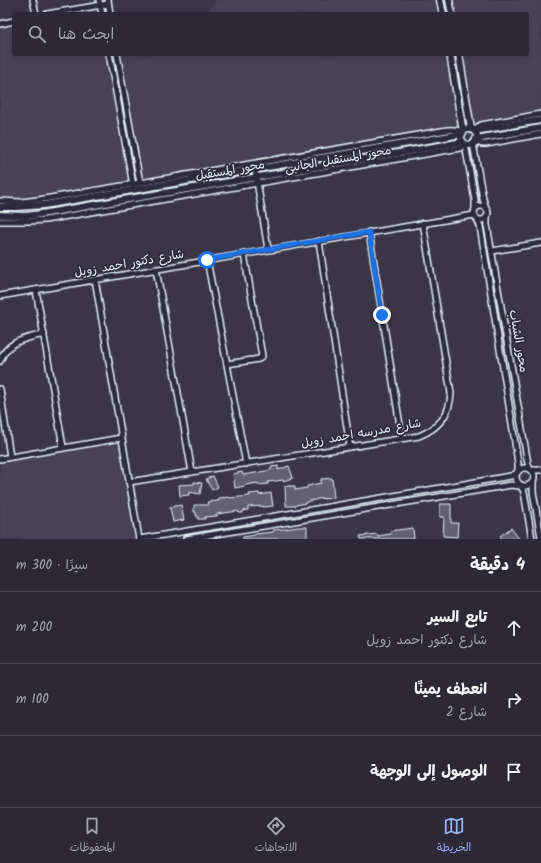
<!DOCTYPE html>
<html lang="ar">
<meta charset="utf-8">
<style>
:root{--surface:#2c2836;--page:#34303e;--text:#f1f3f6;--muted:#a6a6ad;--line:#484451;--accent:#95b2f1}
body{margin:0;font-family:Kalam,"Playpen Sans Arabic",sans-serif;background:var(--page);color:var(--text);direction:rtl}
.stop{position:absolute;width:12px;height:12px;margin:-9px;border:3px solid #1a73e8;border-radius:50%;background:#fff}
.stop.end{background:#1a73e8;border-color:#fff;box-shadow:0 1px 4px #0008}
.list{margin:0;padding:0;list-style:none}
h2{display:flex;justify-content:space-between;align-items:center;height:52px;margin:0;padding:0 16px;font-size:17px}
h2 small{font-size:13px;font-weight:400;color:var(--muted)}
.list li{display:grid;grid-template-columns:26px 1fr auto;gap:12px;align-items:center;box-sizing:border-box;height:72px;padding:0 16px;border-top:1px solid var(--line)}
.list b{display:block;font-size:15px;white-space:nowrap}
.list p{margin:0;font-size:13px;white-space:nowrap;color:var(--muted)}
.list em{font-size:13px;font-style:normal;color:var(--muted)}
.icon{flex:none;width:22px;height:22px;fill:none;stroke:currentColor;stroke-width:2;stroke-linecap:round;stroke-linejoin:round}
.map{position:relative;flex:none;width:541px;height:539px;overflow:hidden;direction:ltr}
.search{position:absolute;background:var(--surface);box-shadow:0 2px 6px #0003;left:12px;right:12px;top:12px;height:44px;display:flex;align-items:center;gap:10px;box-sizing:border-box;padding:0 14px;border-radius:4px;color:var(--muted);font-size:15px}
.sheet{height:268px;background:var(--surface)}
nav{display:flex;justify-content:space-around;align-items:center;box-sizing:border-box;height:56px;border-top:1px solid var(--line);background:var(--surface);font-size:11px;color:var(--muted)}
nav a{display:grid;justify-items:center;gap:2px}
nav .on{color:var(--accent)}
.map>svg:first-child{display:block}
</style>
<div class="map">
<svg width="541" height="539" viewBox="0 0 541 539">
<rect width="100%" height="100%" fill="#3a3648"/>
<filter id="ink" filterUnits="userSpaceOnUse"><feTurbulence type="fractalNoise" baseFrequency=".025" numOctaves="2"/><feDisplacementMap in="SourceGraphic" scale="8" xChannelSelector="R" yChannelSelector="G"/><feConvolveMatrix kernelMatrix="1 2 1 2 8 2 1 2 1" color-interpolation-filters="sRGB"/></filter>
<g filter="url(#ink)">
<g fill="#464354">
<polygon points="216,0 541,0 541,124 24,212 0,212 0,19 14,17 14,54 527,54 527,14 206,14"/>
<polygon points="105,2 107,14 26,14 51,9"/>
<polygon points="127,440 144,539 0,539 0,462"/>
</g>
<g fill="#636171" stroke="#e8f1f8">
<polygon points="278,466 278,470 289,466 293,478 283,481 283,480 268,482 268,484 259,485 258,483 245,485 245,486 235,488 233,474 242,472 243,475 255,473 271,470 271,467"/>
<polygon points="213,476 218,487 212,490 206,479"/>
<polygon points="332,478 334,498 323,499 323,498 306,502 306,503 296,505 296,506 286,506 285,486 295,486 295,490 307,488 307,486 321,483 321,479"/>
<polygon points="194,482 202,483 200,494 189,492 189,495 180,496 179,485 194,484"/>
<polygon points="259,493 259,495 271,493 273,506 263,507 263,506 248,507 248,510 243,511 243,513 239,513 238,511 217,514 217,516 205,517 205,519 198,519 198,516 196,516 196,512 194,512 194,505 208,505 207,502 219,501 218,498 229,497 230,498 250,496 249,494"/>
<polygon points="440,504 451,504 451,523 458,523 457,537 443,536 444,517 440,517"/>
<polygon points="181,505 184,520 173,522 170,507"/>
<polygon points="298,527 307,527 307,539 243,539 243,537 255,535 255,534 273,532 273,530 285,529"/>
<polygon points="413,528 414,539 361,539 360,536 377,534 378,536 391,534 390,531"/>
<polygon points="511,528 519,539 502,539 500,536"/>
</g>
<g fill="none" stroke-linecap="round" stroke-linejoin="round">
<defs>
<g id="minor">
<polyline points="33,0 36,14"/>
<polyline points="99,0 102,14"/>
<polyline points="108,0 110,14"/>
<polyline points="47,14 108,4"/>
<polyline points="0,24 14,21"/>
<polyline points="109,54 133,185"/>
<polyline points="117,54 140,183"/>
<polyline points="473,130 481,125 541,114"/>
<polyline points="475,141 482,144 486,144 541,134"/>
<polyline points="473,143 483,199 486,208"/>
<polyline points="465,144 475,200 475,209"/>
<polyline points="255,169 268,249"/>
<path d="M0 201 21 202 38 200 140 183 447 130C453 129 457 130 463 132"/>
<circle cx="481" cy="213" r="7"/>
<polyline points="487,216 487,225 528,464 530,470"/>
<polyline points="477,219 480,226 514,436 518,463 518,471"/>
<polyline points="0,221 28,221 45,220 460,148 462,146 464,143"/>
<polyline points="369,232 402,438"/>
<polyline points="319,241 350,447"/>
<polyline points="492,251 541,243"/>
<polyline points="207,260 246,464"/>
<polyline points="156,269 192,472"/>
<polyline points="95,279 139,539"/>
<polyline points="36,290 63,447"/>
<polyline points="0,296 474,215"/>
<path d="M0 361C8 340 25 339 44 334"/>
<polyline points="227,364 259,359 262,356 244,254"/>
<polyline points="0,389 10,457"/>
<polyline points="0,459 121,438"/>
<circle cx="525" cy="477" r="9"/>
<polyline points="531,470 541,470"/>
<path d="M129 482 419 436C439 428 450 415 451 393L423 223"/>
<polyline points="533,482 533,492 541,537"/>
<polyline points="521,486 524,492 532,539"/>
<polyline points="140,539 511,476 517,473"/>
<polyline points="186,539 511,485 520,486"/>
</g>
<g id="tertiary">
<polyline points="440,0 443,14"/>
<polyline points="449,0 452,14"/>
<polyline points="450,54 463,132"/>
<polyline points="459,54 471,129"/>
<circle cx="469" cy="137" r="8"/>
<polyline points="475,131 541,120"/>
<polyline points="476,139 541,128"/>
<polyline points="0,207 17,207 44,205 462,134"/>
<polyline points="0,215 26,216 41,214 463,142"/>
</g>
</defs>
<use href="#minor" stroke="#e8f1f8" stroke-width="8"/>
<use href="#tertiary" stroke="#e8f1f8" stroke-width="9"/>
<use href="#minor" stroke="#2f2a3d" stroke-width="5"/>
<use href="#tertiary" stroke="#2f2a3d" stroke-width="6"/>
</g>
</g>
<g fill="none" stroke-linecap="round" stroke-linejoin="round" filter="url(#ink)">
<polyline stroke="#1a73e8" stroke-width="5" points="207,260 369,232 382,315"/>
</g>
<g text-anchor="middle" stroke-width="3.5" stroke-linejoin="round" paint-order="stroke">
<g font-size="12" fill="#e8f1f8" stroke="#2f2a3d">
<text transform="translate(338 159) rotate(-10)" y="4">محور المستقبل الجانبى</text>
<text transform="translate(230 170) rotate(-10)" y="4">محور المستقبل</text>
<text transform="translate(129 263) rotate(-10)" y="4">شارع دكتور احمد زويل</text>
<text transform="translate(519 341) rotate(80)" y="4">محور الشباب</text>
<text transform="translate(361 433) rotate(-10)" y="4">شارع مدرسه احمد زويل</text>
</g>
</g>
</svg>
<div class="stop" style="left:207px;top:260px"></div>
<div class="stop end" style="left:382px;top:315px"></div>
<div class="search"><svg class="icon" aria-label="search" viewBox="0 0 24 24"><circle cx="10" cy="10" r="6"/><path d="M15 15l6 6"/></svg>ابحث هنا</div>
</div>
<section class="sheet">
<h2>4 دقيقة<small>سيرًا · 300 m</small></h2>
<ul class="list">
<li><svg class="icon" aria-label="ahead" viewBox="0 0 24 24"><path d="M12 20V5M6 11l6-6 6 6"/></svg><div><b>تابع السير</b><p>شارع دكتور احمد زويل</p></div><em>200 m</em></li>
<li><svg class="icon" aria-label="right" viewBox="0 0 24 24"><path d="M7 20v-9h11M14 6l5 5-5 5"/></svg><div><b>انعطف يمينًا</b><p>شارع 2</p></div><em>100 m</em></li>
<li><svg class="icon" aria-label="arrive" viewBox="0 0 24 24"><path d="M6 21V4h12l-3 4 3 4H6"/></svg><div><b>الوصول إلى الوجهة</b></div></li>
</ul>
</section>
<nav>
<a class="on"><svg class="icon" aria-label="map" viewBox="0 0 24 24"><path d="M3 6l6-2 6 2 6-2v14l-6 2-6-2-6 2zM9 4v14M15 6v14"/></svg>الخريطة</a>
<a><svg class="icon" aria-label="directions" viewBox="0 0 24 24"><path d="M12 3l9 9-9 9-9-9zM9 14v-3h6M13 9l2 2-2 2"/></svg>الاتجاهات</a>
<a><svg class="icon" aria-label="saved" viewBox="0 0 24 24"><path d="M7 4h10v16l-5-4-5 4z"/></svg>المحفوظات</a>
</nav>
